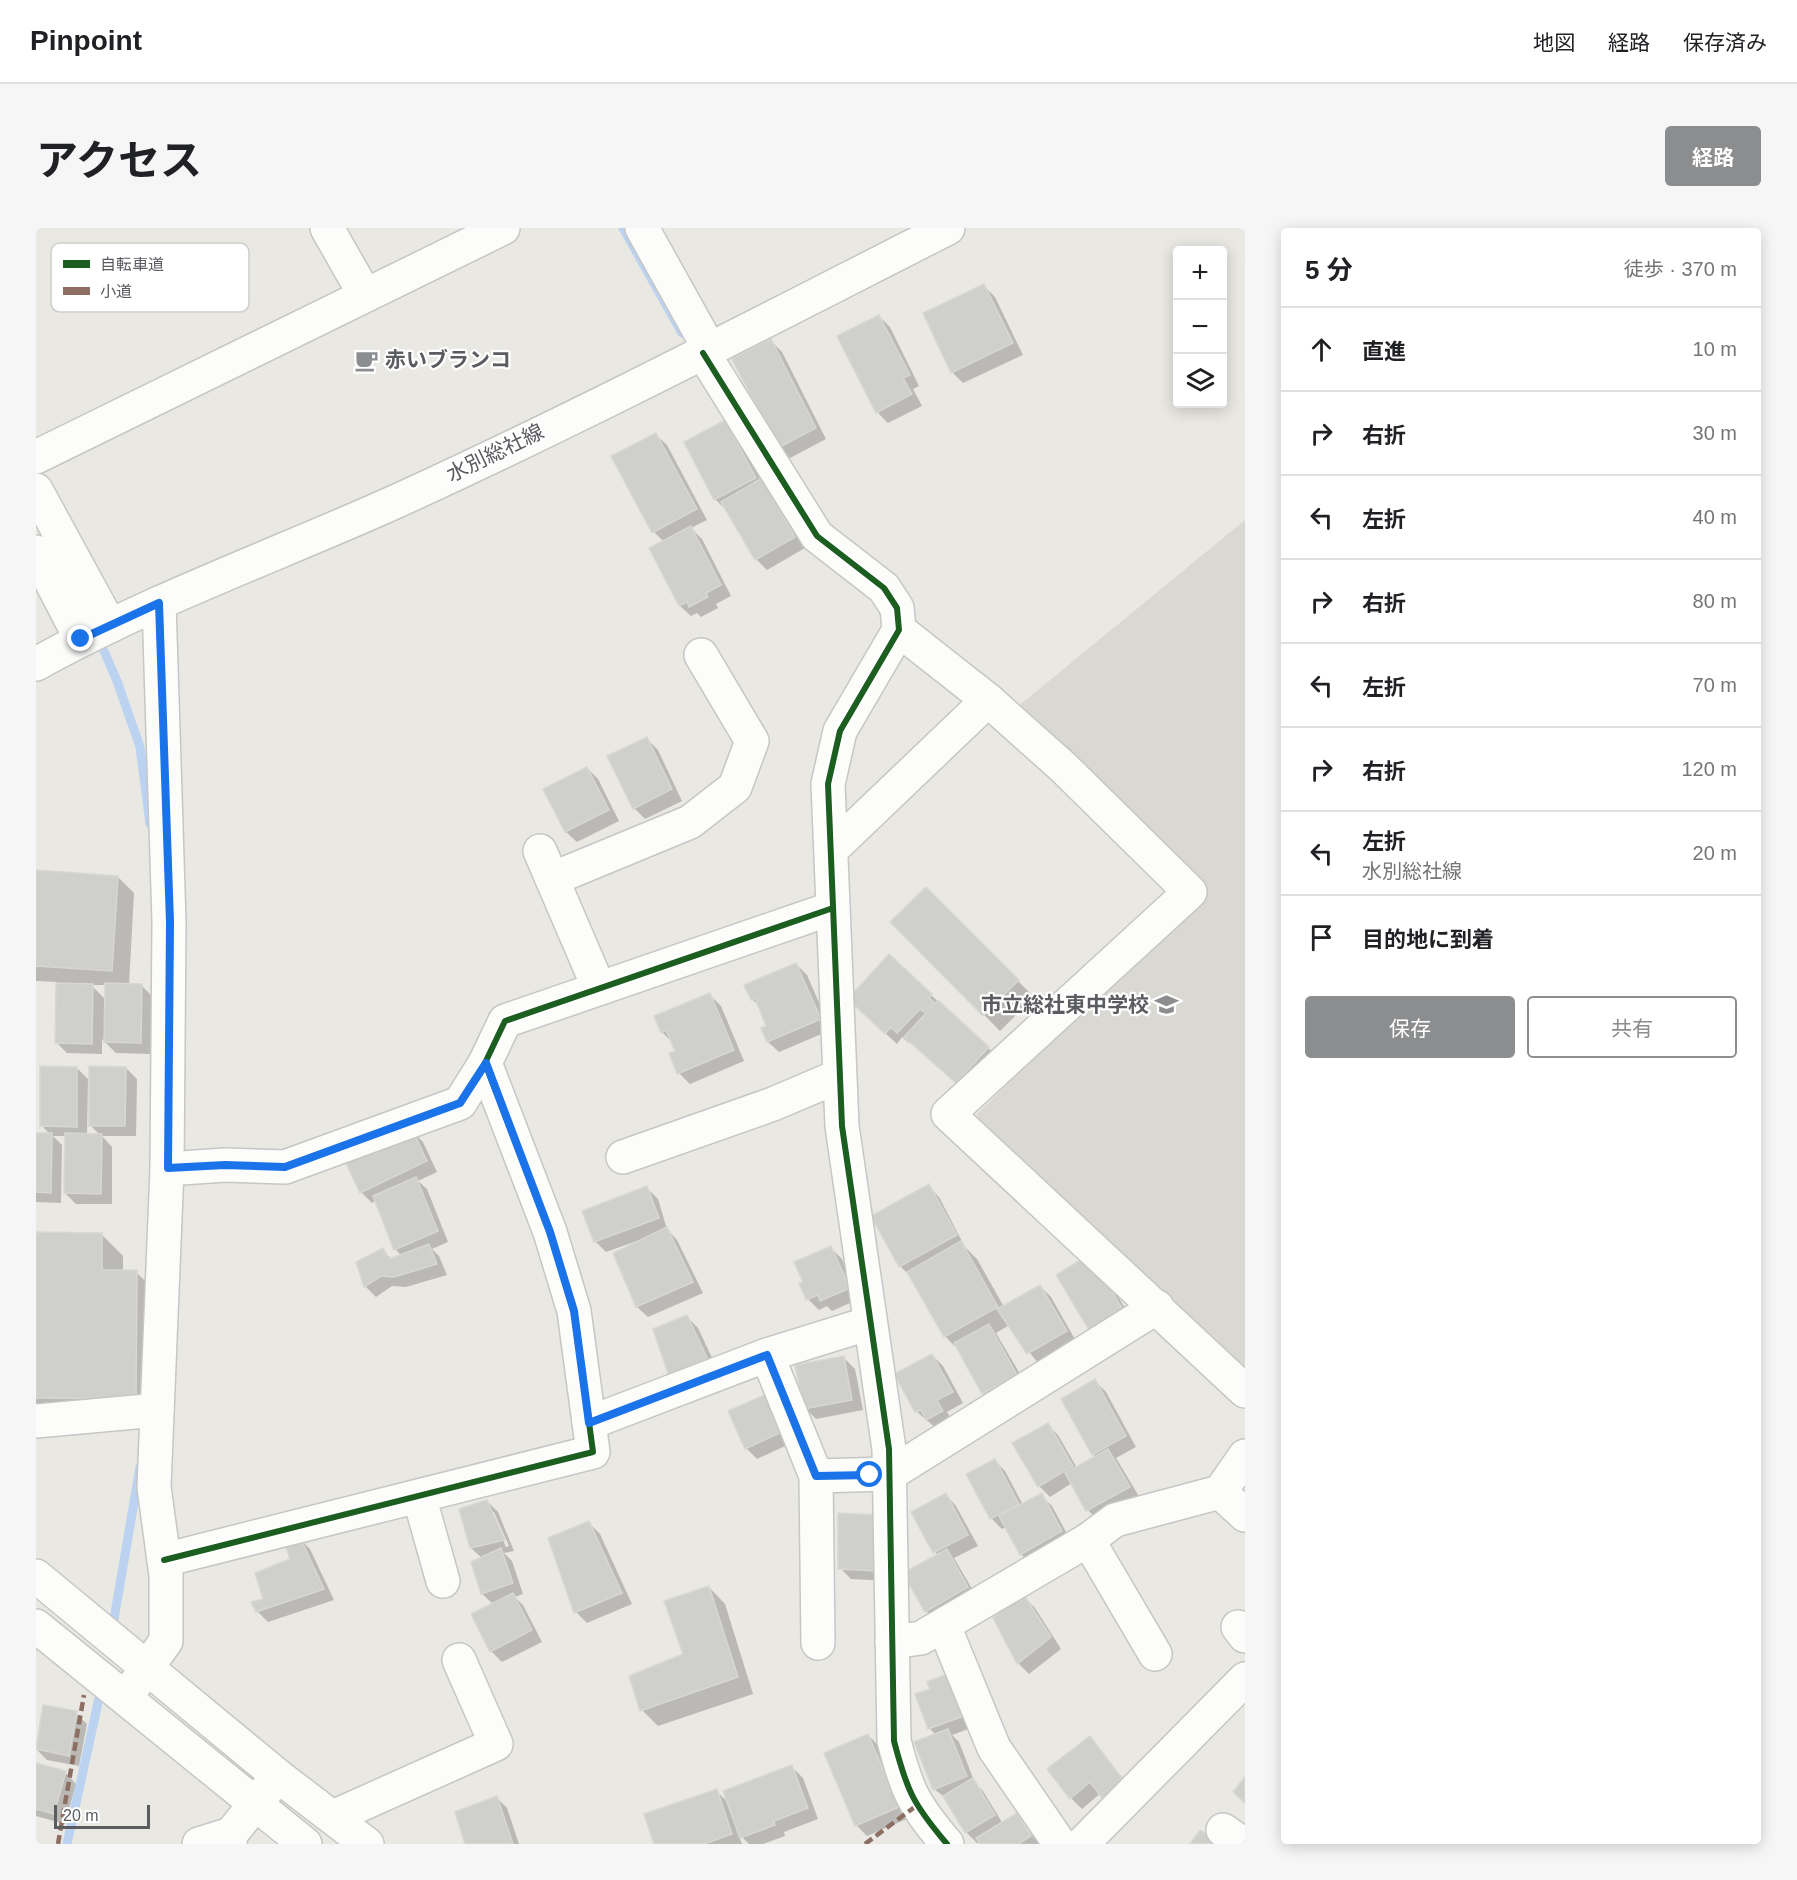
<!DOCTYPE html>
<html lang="ja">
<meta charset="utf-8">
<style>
:root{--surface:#fff;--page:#f6f6f6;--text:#202124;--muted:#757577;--line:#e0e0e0;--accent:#8c8d8e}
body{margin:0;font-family:Arial,"Noto Sans JP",sans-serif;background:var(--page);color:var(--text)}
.controls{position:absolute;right:18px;top:18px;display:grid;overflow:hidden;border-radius:6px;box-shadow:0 3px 15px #0003}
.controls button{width:54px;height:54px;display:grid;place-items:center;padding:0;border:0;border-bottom:2px solid var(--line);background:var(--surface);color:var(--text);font:30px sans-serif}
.scale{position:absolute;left:18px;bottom:15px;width:96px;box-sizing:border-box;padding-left:6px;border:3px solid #5a5c60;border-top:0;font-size:16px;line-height:21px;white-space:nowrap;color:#5a5c60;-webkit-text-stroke:4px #fff;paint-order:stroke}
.stop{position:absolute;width:18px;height:18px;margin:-14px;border:4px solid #1a73e8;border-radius:50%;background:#fff}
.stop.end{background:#1a73e8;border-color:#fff;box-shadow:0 2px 6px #0008}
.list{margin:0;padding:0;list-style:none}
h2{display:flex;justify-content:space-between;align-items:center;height:78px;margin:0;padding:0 24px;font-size:26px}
h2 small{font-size:20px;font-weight:400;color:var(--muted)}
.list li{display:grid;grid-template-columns:39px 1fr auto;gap:18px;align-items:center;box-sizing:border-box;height:84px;padding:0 24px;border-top:2px solid var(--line)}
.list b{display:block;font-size:22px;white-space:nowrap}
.list p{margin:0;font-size:20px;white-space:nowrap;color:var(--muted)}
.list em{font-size:20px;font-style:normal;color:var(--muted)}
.actions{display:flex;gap:12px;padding:18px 24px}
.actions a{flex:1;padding:14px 0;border:2px solid var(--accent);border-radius:6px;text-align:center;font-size:21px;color:var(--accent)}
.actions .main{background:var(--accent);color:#fff}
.icon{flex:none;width:33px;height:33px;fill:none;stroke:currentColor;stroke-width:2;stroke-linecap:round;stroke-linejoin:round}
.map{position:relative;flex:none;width:1209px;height:1616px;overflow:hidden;border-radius:6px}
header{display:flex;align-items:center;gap:36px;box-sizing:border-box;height:84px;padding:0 30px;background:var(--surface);border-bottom:2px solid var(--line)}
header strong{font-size:28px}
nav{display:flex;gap:33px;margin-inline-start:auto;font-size:21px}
.intro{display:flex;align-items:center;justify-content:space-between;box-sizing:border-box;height:144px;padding:0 36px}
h1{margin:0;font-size:42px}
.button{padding:15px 27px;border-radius:6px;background:var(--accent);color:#fff;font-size:21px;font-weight:700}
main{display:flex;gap:36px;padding:0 36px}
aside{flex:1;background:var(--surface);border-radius:6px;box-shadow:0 3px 15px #0003}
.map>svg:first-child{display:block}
</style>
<header>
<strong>Pinpoint</strong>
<nav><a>地図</a><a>経路</a><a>保存済み</a></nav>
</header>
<div class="intro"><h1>アクセス</h1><a class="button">経路</a></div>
<main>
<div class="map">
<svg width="1209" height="1616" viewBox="0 0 1209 1616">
<rect width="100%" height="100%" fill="#e9e8e3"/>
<polygon fill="#d9d8d2" points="1209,292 1209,1145 1136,1072 943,896 941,886 1164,668 980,480"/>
<g fill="#0003" fill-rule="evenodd">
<polygon points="948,58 959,69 987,127 927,155 916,144"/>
<polygon points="843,88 854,99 883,158 877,161 886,178 852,195 841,184"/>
<polygon points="735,113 746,124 790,211 754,230 743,219"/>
<polygon points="689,194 700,205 725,253 737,263 769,320 731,342 720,331 690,282 679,271"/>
<polygon points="620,207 631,217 671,292 655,300 666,311 695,368 680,376 682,380 665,389 661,385 655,388 644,378 628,314 618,304"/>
<polygon points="611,511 622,522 646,573 609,591 598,580"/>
<polygon points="551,540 562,551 583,593 541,614 530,604"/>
<path d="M0 644 82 649 98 665 93 757H105L116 768 115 826 80 825 66 811V826L31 825 20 814 21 754 0 753ZM55 757H70V772Z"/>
<polygon points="890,661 998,769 964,803 856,694"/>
<polygon points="760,736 771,747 795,802 743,824 732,814 727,801 732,799 724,779 716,771"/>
<polygon points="674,767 685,778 708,833 654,856 643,845 637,815 626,804"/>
<polygon points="895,767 963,830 932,865 875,813 873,815 866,809 861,816 824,782"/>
<polygon points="41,840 52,851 51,907 65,908 54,897 90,840 101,851 100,908 66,908 76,919 76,976 40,976 29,965 30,908 17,908 26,917 25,975 0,974 0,906 14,906 5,897"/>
<polygon points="376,903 387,914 401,944 382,953 391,961 412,1014 396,1021 403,1028 411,1047 370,1059 356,1058 340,1069 329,1058 347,1022 356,1032 366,1028 359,1021 341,972 336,975 325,964"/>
<polygon points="892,958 903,969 929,1019 941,1031 968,1079 1004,1058 1015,1069 1041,1115 1003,1136 972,1098 960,1105 991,1158 958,1176 948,1166 924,1124 909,1108 876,1050 864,1038"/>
<polygon points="611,960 622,971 631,1001 641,1012 667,1065 612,1089 601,1079 579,1026 599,1016 598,1014 570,1024 559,1013"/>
<polygon points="0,1006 65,1006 87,1028 87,1044 100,1044 121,1065 121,1191 0,1186"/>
<polygon points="795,1020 806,1031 823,1071 796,1083 791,1078 783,1082 772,1071 769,1055"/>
<polygon points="1064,1039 1097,1093 1055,1101 1022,1047"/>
<polygon points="651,1089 662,1100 685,1149 649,1167"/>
<polygon points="896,1127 907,1138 927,1175 911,1184 917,1194 902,1202 880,1183"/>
<polygon points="808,1130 819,1141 827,1182 780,1191 769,1180"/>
<polygon points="1059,1153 1070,1164 1100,1219 1080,1230 1104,1270 1062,1293 1052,1282 1036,1255 1014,1269 1003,1258 1011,1196 1022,1207 1041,1240 1060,1229 1057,1226"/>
<polygon points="733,1166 760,1213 721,1231 710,1220"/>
<polygon points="958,1232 969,1243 987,1277 1005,1267 1016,1278 1036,1315 996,1337 985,1326 970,1299 966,1301 955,1290"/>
<polygon points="910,1267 920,1278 942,1318 918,1330 942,1371 901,1394 890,1383 902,1328 877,1285"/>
<path d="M451 1273 462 1284 478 1323 468 1325 476 1333 487 1366 479 1369 487 1377 506 1414 466 1434 455 1423 457 1376 446 1366 436 1335 446 1330 435 1320ZM455 1284H458L473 1318 470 1319Z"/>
<polygon points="803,1287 852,1353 815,1351 804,1340"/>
<polygon points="553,1295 564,1306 596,1376 551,1395 540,1384 514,1311"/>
<polygon points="263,1310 274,1321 298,1372 232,1394 221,1383 256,1332"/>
<polygon points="673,1359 689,1376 717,1466 622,1498 606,1482 649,1427"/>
<polygon points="988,1369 999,1380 1025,1421 993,1446 982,1435 959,1390"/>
<polygon points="911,1448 938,1499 916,1507 923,1514 939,1555 947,1563 967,1596 980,1587 1003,1616 941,1615 930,1604 911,1571 898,1561 900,1507 893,1500 896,1462"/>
<polygon points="40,1485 51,1496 43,1538 11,1532 0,1521"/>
<polygon points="832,1507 843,1518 873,1590 831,1608 820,1597"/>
<polygon points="1054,1510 1098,1564 1078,1580 1065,1565 1046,1581 1035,1570"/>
<polygon points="0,1536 30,1545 40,1556 29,1596 0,1588"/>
<polygon points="756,1539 767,1550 782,1591 748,1604 749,1608 727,1616 713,1616 702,1605 706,1616 620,1616 680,1563 694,1576"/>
<polygon points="460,1569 471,1580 483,1616 430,1616"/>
</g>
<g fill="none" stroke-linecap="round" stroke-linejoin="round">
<g stroke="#bbd2f0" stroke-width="9">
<polyline points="587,0 646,105"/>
<polyline points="68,423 81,453 104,519 114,596"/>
<polyline points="76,1403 104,1239"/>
<polyline points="31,1616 65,1461"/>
</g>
</g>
<g fill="#cfcfcc" stroke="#d8d7d2" stroke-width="1.5">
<polygon points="948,56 977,115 915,145 887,85"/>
<polygon points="843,87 874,147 867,150 876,166 840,185 801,108"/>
<polygon points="735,111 780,200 742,220 696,131"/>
<polygon points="689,192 720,250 678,272 648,214"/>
<polygon points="620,205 661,281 616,305 575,228"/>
<polygon points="726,250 759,309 719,332 685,274"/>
<polygon points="655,298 685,357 670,365 672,369 653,379 651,374 643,378 613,320"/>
<polygon points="611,509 636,561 597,581 571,528"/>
<polygon points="551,539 573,582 529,604 507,561"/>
<polygon points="0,642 82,648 76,743 0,738"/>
<polygon points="890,659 983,752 947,788 854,694"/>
<polygon points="853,726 896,766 893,770 898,774 888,784 884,781 861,805 855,799 849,806 812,771"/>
<polygon points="760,735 785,791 731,814 725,800 730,798 719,770 715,772 708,757"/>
<polygon points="20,755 57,756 56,816 19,815"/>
<polygon points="69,755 106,756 105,815 68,814"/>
<polygon points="674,765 698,822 641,846 633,825 639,823 630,802 625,805 618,788"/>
<polygon points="902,772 953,819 920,855 868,809"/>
<polygon points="4,838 41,839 41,899 4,898"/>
<polygon points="53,838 90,839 89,898 53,898"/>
<polygon points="376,901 391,933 324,965 309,933"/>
<polygon points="0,905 16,905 15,965 0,964"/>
<polygon points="29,905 66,906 65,966 28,965"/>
<polygon points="380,949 402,1003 358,1022 337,968"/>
<polygon points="893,956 921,1007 863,1039 835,988"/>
<polygon points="611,958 623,990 558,1014 546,983"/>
<polygon points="631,999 657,1054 600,1079 577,1025"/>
<polygon points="0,1004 66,1005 66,1042 101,1042 100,1171 0,1170"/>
<polygon points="925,1013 962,1079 908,1109 871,1044"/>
<polygon points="393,1016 401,1036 358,1049 345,1048 328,1059 320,1034 347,1020 353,1031"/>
<polygon points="795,1018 814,1060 784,1073 782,1067 770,1072 763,1055 767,1054 758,1034"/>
<polygon points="1054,1026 1087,1082 1053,1102 1020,1047"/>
<polygon points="1004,1057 1031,1103 991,1126 961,1081"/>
<polygon points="651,1087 675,1138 636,1157 617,1101"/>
<polygon points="953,1096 981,1147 946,1166 918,1115"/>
<polygon points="896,1126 917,1164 901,1172 907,1183 890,1192 885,1182 879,1184 858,1146"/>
<polygon points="808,1128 816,1172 768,1181 759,1137"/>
<polygon points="1059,1151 1090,1208 1056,1227 1025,1171"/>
<polygon points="733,1165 750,1202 709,1221 692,1183"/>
<polygon points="1012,1195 1037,1238 1002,1259 976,1215"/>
<polygon points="1072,1221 1094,1259 1050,1283 1029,1245"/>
<polygon points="959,1231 983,1276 954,1291 930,1246"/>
<polygon points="910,1265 932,1307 897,1325 875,1284"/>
<polygon points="1006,1265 1026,1303 984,1327 963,1288"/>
<polygon points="451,1272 469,1312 434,1320 423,1281"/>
<polygon points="802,1285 841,1287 841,1343 802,1341"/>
<polygon points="553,1293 586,1365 538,1385 512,1310"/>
<polygon points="264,1309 288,1361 220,1384 215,1374 227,1371 219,1345 254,1331 248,1313"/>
<polygon points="465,1320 477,1355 445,1366 435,1334"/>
<polygon points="911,1321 932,1359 889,1384 867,1345"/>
<polygon points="673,1358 702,1449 604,1483 593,1448 647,1426 628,1373"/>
<polygon points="477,1365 496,1402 454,1424 435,1386"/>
<polygon points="988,1367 1015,1409 981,1436 957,1390"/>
<polygon points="911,1446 928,1488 892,1501 879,1466 894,1461 891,1454"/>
<polygon points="7,1477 41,1483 33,1528 0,1521"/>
<polygon points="912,1501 931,1548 897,1562 878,1514"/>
<polygon points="832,1506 863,1579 819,1598 788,1525"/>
<polygon points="1054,1508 1088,1553 1066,1570 1054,1554 1034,1571 1011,1541"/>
<polygon points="0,1535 30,1543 18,1586 0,1581"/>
<polygon points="756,1537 772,1580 738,1593 739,1597 704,1610 687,1563"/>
<polygon points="1209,1549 1209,1575 1197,1564"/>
<polygon points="937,1550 959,1587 929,1605 907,1568"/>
<polygon points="681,1561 696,1606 668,1616 618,1616 608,1586"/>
<polygon points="461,1568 477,1616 429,1616 419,1584"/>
<polygon points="981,1585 995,1608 982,1616 944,1616 940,1610"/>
<polygon points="1164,1602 1185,1616 1154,1616"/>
</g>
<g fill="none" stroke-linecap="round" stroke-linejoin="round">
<defs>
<g id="minor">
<polyline points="291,0 329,67"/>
<polyline points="606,0 674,122"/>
<path d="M667 125 781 308 848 360 861 380 863 402 804 503 792 556 806 898 853 1221 858 1513C871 1563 877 1576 911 1616"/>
<polyline points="0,229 467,0"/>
<polyline points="0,262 74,398"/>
<polyline points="0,324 45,411"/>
<polyline points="863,402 952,472 1027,539 1154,664 912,886 1209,1163"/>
<polyline points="795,622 952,472"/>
<polyline points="504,623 562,758"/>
<polyline points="516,651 654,594 699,559 716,513 665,427"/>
<polyline points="587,929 737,876 803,848"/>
<polyline points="131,941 189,937 249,939 424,875 449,835"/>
<polyline points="731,1127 780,1248 782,1415"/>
<polyline points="0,1193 121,1182"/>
<polyline points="553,1195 731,1127 834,1095"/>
<polyline points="780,1248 854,1246 1121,1079"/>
<polyline points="1184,1264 1209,1287"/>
<polyline points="383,1268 407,1353"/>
<polyline points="1052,1312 1119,1426"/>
<polyline points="128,1332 557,1224 538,1083 514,1004 449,835 469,793 797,680"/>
<polyline points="908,1398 958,1520 1024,1616"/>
<polyline points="1202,1399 1209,1408"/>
<polyline points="856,1414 885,1410 1052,1312 1079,1292 1184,1264 1209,1228"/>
<polyline points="90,1469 130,1413 130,1347 118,1259 131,941 133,694 123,375"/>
<polyline points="297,1589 460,1516 423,1432"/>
<polyline points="1187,1602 1207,1616"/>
<polyline points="163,1616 195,1606"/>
<polyline points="194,1616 195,1606 242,1548"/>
<polyline points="1046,1616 1209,1451"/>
</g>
<g id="tertiary">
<polyline points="0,1348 242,1548 331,1616"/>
<polyline points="0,1398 269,1616"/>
</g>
<path id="secondary" d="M0 436C115 372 241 327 361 273 547 188 729 93 912 0"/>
</defs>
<use href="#minor" stroke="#c6c6c5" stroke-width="36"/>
<use href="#tertiary" stroke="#c6c6c5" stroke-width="36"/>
<use href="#secondary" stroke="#c5c5c3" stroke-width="36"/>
<use href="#minor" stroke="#fcfcfb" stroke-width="33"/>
<use href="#tertiary" stroke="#fcfcfb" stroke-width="33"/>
<use href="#secondary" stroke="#fcfcfb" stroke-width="33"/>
<g stroke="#8d6e63" stroke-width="4.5" stroke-dasharray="9 4.5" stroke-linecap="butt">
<polyline points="22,1616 48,1467"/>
<polyline points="829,1616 880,1578"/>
</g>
<defs>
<g id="cycleway">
<path d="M667 125 781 308 848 360 861 380 863 402 804 503 792 556 806 898 853 1221 858 1513C871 1563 877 1576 911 1616"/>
<polyline points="128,1332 557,1224 538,1083 514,1004 449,835 469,793 797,680"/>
</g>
</defs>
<use href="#cycleway" stroke="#fff" stroke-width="10"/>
<use href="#cycleway" stroke="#1b5e20" stroke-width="6"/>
</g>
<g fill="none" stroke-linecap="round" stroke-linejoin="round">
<polyline stroke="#1a73e8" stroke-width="8" points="45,411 123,375 134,694 132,940 189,937 249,939 424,875 450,835 514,1004 538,1083 553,1195 731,1127 780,1248 834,1247"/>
</g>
<defs>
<symbol id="cafe-bare" viewBox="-9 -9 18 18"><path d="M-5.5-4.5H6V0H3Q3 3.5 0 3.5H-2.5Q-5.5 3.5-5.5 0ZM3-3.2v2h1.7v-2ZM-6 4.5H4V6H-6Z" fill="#8c8d8e" stroke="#fff" stroke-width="2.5" paint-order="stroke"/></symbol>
<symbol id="school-bare" viewBox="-9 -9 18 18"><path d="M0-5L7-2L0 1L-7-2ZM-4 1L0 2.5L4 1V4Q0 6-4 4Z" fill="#8c8d8e" stroke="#fff" stroke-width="2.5" paint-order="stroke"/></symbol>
</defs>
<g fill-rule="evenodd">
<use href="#cafe-bare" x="314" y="116" width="33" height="33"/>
<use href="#school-bare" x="1114" y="760" width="33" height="33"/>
</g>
<g text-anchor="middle" stroke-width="4.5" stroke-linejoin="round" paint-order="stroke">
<g font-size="21" font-weight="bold" fill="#5a5c60" stroke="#fff" text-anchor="start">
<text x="349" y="139">赤いブランコ</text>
<text x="1113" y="784" text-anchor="end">市立総社東中学校</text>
</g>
<g font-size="21" fill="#5a5c60" stroke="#fff">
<text transform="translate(459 225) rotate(-26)" y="7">水別総社線</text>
</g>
</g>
<rect x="15" y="15" width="198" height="69" rx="9" fill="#fff" stroke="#cececf" stroke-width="1.5"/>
<rect x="27" y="32" width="27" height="8" fill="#1b5e20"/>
<rect x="27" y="59" width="27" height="8" fill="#8d6e63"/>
<g font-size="16" fill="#5a5c60">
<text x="64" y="42">自転車道</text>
<text x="64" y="69">小道</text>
</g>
</svg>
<div class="controls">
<button>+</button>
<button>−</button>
<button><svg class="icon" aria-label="layers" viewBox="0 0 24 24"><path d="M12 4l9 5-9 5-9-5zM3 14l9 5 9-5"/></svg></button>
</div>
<div class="scale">20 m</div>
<div class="stop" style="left:834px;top:1247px"></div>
<div class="stop end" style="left:45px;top:411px"></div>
</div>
<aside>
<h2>5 分<small>徒歩 · 370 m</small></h2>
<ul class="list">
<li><svg class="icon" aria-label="ahead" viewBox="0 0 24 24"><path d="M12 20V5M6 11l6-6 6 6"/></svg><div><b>直進</b></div><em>10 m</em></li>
<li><svg class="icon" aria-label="right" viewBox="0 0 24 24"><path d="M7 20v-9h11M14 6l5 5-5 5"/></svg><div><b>右折</b></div><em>30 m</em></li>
<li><svg class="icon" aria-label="left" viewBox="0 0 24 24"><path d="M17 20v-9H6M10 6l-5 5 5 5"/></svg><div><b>左折</b></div><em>40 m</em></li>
<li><svg class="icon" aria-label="right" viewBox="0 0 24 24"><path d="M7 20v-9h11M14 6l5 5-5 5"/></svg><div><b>右折</b></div><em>80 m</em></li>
<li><svg class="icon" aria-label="left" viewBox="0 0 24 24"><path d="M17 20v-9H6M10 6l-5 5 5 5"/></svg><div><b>左折</b></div><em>70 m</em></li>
<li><svg class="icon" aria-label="right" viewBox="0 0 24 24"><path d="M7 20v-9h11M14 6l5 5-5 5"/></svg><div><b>右折</b></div><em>120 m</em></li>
<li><svg class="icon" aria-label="left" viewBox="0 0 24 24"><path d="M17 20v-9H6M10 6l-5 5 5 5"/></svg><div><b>左折</b><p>水別総社線</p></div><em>20 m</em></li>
<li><svg class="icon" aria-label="arrive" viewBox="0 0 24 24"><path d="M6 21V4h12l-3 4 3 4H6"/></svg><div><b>目的地に到着</b></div></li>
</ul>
<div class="actions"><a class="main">保存</a><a>共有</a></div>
</aside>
</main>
